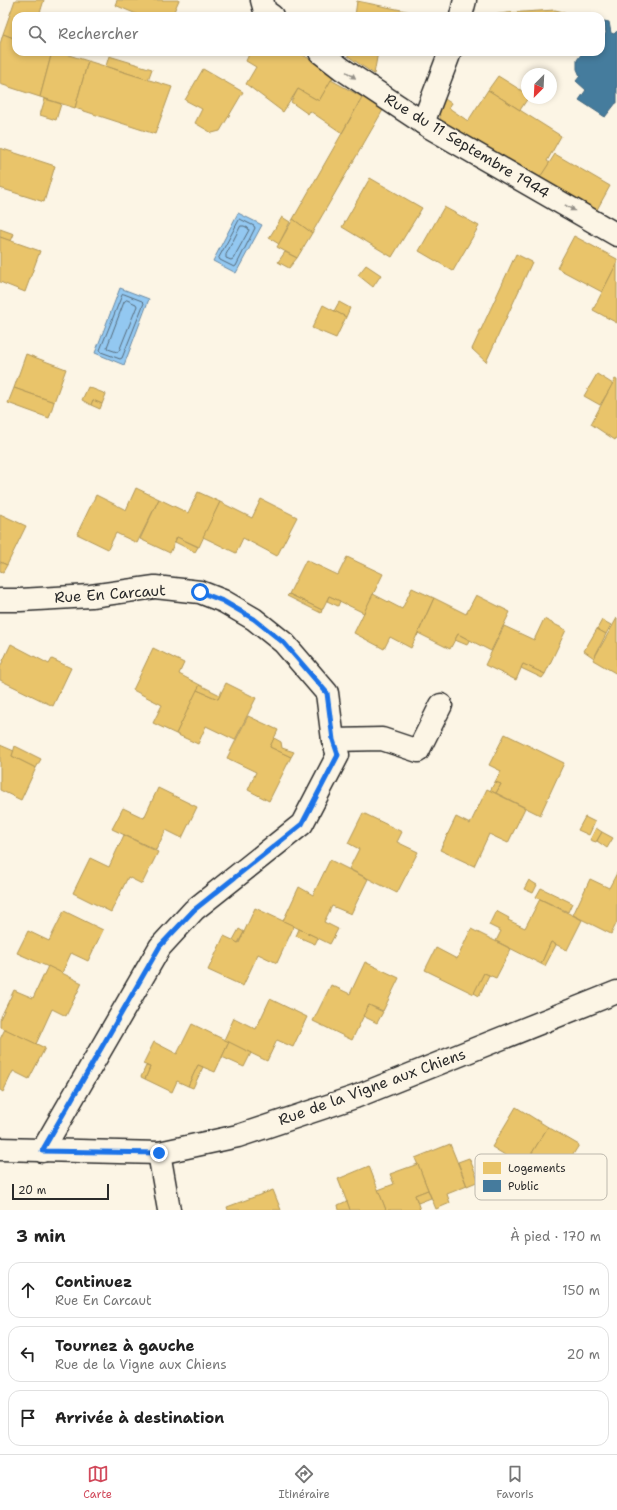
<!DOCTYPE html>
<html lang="fr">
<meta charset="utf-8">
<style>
:root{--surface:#fff;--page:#f6f6f6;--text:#222;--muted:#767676;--line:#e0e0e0;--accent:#d1495b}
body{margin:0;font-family:"Shantell Sans",sans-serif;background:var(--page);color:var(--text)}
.compass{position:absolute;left:521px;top:68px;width:36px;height:36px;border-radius:50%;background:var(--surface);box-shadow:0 2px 6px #0003;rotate:204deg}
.scale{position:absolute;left:12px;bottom:10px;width:97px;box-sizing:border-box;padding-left:4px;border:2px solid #2b2b2b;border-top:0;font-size:11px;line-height:14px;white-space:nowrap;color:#2b2b2b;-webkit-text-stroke:3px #fcf5e5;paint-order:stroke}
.stop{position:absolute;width:12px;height:12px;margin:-9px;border:3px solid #1a73e8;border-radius:50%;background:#fff}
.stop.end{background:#1a73e8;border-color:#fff;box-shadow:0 1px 4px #0008}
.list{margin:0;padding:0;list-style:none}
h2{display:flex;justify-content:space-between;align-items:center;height:52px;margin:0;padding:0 16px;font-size:17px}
h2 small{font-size:13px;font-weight:400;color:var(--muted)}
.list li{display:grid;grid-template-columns:26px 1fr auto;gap:12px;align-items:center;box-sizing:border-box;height:56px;margin:0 8px 8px;padding:0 8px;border:1px solid var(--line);border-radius:12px}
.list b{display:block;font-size:15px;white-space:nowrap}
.list p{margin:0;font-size:13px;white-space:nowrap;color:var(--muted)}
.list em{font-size:13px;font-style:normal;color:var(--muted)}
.icon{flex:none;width:22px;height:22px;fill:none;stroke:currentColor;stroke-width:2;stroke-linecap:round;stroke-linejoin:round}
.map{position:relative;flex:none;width:617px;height:1210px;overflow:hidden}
.search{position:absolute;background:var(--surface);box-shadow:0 2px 6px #0003;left:12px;right:12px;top:12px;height:44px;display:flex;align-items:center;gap:10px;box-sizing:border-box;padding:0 14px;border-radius:12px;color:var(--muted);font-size:15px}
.sheet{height:244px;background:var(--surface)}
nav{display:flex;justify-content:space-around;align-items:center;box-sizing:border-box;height:56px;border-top:1px solid var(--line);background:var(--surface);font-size:11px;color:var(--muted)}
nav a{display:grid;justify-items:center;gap:2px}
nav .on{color:var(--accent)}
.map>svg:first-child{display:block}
</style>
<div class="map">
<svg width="617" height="1210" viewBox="0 0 617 1210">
<rect width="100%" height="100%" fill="#fcf5e5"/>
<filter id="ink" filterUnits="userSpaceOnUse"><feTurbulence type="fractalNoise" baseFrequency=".025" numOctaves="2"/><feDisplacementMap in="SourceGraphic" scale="8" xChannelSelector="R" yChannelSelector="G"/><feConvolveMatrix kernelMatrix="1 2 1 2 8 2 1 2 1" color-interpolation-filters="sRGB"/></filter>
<g filter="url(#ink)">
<g fill="#93c8f1" stroke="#6989a2">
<polygon points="238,213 262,225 236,273 213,261"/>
<polygon points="120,288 149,299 124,365 95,353"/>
</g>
<g fill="#e9c46a" stroke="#b09657">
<polygon points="15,0 44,0 39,16 16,16 16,39 3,34"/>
<polygon points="117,0 179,0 172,16 141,16 115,5"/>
<polygon points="357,1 431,16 355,16"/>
<polygon points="555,10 581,16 485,16 507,13"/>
<polygon points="3,34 16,39 16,52 52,52 40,97 0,84 0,44"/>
<polygon points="52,52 59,52 88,61 75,108 40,97"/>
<polygon points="250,52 298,52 335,74 319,101 298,89 283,112 246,84 256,67 246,61"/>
<polygon points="348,52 378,52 374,74 348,56"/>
<polygon points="109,56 152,69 148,80 106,66"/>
<polygon points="88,61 172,87 155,134 75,108"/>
<polygon points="203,69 243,92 220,131 212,133 195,123 202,109 185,100"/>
<polygon points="498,76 527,94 527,98 528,98 520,110 488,90"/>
<polygon points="331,80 362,97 342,133 310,111 308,114 291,102 298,89 319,101"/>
<polygon points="488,90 561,136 547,161 550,163 537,182 441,121 438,108 443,98 451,103 449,108 468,121"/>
<polygon points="365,93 383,110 312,233 293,219"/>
<polygon points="45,99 61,104 56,120 40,115"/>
<polygon points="0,148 55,166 44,202 0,188"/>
<polygon points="555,154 610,186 594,215 537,182"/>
<polygon points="370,178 422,208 392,257 342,227"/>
<polygon points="444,207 479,226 453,271 419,251"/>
<polygon points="282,217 290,222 279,244 269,238"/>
<polygon points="293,219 312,233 297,258 277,247"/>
<polygon points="0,229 14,234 11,241 0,237"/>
<polygon points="574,236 617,259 617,263 602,292 557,268"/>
<polygon points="0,237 40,251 25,292 0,282"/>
<polygon points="285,252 297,258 289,268 278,262"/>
<polygon points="516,254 532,262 486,362 472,349"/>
<polygon points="617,263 617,323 593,310"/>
<polygon points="366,265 381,275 373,287 358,275"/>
<polygon points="339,302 350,308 346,317 334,311"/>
<polygon points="323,305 346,317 336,338 312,328"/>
<polygon points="26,354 66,369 54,402 14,388"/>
<polygon points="597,374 613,384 600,405 584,396"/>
<polygon points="615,379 617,380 617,436 615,440 591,424"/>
<polygon points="88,387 106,394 102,404 93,400 91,405 82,400"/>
<polygon points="14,388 54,402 49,418 8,403"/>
<polygon points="93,400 102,404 100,409 91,405"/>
<polygon points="136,488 159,499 137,543 116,533 108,549 77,534 96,495 126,510"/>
<polygon points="198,492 220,502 199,547 177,537 170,553 140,539 159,499 188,513"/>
<polygon points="261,499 297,517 277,556 243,538 236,553 203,537 220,502 252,518"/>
<polygon points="0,514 26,526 7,565 0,562"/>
<polygon points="177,537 198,547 195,552 175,542"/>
<polygon points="347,557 383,574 364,613 329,596 322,610 289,594 306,560 338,575"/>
<polygon points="0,562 7,565 3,572 0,571"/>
<polygon points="412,588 434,598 411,648 390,637 384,649 354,633 373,594 402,609"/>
<polygon points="289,594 322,610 321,613 287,596"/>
<polygon points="476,595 510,612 491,651 458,634 450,649 418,633 417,636 434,598 466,614"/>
<polygon points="329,596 340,601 338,606 327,601"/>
<polygon points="617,618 617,674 593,660"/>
<polygon points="544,619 566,630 545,674 523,664 516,680 485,665 504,626 534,640"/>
<polygon points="602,620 611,625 606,634 597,629"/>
<polygon points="597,629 606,634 594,658 584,651"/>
<polygon points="458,634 469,640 467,645 455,640"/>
<polygon points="11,644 49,664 52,659 71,668 53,706 0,680 0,667"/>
<polygon points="153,648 184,663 179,674 200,685 176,734 153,723 162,705 133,690"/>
<polygon points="523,664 545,674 542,678 521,668"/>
<polygon points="226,683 256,698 235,740 206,726 198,744 176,734 197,690 218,699"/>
<polygon points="200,685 220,695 218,699 197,690"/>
<polygon points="248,716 278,730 270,747 291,757 269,801 248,790 256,772 227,758"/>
<polygon points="505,734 564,763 540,815 496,793 501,784 495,782 501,771 489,765"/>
<polygon points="274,738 281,742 282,748 294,752 291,757 270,747"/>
<polygon points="0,745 14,751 12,756 36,768 21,800 0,790"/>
<polygon points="15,746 41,759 36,768 12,756"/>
<polygon points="495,782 501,784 496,793 490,791"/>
<polygon points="158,788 197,807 182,838 166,830 156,850 112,829 123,808 144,818"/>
<polygon points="487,789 525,808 508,843 489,834 474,866 440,850 456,817 470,824"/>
<polygon points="363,813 402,832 397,842 418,852 397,893 349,869 359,849 348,843"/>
<polygon points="585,817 595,822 589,835 578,830"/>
<polygon points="596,828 602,832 596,842 590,840"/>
<polygon points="602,832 613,838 607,848 597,841"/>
<polygon points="124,835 158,852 142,884 128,877 111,912 73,893 90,858 109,867"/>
<polygon points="330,860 368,879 351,914 332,906 324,922 338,929 330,944 283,921 299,887 313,895"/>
<polygon points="617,873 617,922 611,934 573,915 590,879 609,888"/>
<polygon points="529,880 537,885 533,893 524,889"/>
<polygon points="541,888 572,903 568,912 536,897"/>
<polygon points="540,899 582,920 567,950 551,942 541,964 496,941 501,931 489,925 496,911 509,918 508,920 525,928"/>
<polygon points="255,908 294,926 277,963 258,954 243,986 208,970 224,936 239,943"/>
<polygon points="64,911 103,930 88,961 71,953 62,973 17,953 28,931 49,941"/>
<polygon points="239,929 244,932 238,943 233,940"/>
<polygon points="299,929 318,938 315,944 296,936"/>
<polygon points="471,929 511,949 496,978 484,973 474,994 425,970 436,948 457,959"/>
<polygon points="551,942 556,945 545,966 541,964"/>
<polygon points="365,962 399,978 383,1011 369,1005 352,1040 313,1021 331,985 350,994"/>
<polygon points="48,966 82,983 66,1016 52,1009 36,1044 0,1027 0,1019 14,990 33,998"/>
<polygon points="484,973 489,975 479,996 474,993"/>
<polygon points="270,999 307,1017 293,1047 277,1040 267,1061 224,1040 234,1018 256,1029"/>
<polygon points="369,1005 383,1012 377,1023 363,1016"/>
<polygon points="192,1024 229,1042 215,1072 198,1065 188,1086 177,1081 172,1092 145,1079 150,1067 143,1064 154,1042 177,1054"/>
<polygon points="5,1029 45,1048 29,1079 13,1071 3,1092 0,1090 0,1039"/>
<polygon points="229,1042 251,1053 244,1067 222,1057"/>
<polygon points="198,1065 203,1067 193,1088 188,1086"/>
<polygon points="146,1066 150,1067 145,1079 141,1077"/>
<polygon points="516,1107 548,1127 519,1174 506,1166 510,1158 492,1147"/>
<polygon points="548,1127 579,1145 554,1185 537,1174 533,1182 519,1174"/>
<polygon points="450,1144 467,1186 447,1194 450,1203 436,1209 415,1158"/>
<polygon points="469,1158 479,1181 467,1186 458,1162"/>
<polygon points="418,1164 428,1190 415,1195 420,1210 386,1210 378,1190 394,1184 390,1174"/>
<polygon points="369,1166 386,1210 350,1210 338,1179"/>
<polygon points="273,1190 281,1210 228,1210 227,1207"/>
<polygon points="428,1190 431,1198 418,1203 415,1195"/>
<polygon points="347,1201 350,1210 339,1210 338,1205"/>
</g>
<polygon fill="#457b9d" stroke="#3d637b" points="604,21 609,22 611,33 614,34 617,31 617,103 616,103 605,117 579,100 586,90 576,81 580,76 577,69 577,60 583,52 601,52 601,40 606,33"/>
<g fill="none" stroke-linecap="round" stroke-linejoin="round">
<g stroke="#556a7a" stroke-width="1">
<polygon points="240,219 254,226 255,228 236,266 234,267 220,260 219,258"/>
<polygon points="241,226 244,226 248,228 249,230 233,259 231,260 226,258 226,255"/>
<polygon points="124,294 142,301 144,303 122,358 120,359 101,352 100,350 122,295"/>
<polygon points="127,300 136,304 137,306 119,351 117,352 108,349 107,347 124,302"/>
</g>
<defs>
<g id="minor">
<polyline points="262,0 265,11 272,16"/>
<polyline points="461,16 465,0"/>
<polyline points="320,52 342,69 431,128 617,235"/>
<polyline points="423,123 450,52"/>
<polyline points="0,600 20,600 91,596 155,587 200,592 223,601 254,619 284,643 327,693 333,740 338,755 302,824 194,910 160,947 42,1151"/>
<polyline points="333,740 382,739 418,751 441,705"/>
<polyline points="0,1149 159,1153 238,1136 355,1097 617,992"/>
<polyline points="159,1153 169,1210"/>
</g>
</defs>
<use href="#minor" stroke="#2b2b2b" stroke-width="25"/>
<use href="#minor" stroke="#fcf5e5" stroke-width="22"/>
</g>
<defs><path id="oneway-solid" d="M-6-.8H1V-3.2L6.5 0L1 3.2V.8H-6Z"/></defs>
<g fill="#949088">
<use href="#oneway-solid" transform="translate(351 75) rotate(34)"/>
<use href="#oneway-solid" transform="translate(570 208) rotate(30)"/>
</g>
</g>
<g fill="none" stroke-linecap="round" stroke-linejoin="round" filter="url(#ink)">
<polyline stroke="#1a73e8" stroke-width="5" points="159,1153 42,1151 160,946 194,910 302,824 338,755 333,740 327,693 284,643 254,619 223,601 200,592"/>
</g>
<g text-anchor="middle" stroke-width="4" stroke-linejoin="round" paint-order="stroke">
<g font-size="15" fill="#2b2b2b" stroke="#fcf5e5">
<text transform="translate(467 146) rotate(31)" y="5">Rue du 11 Septembre 1944</text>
<text transform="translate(110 594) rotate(-4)" y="5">Rue En Carcaut</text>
<text transform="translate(372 1087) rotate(-20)" y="5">Rue de la Vigne aux Chiens</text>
</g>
</g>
<rect x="475" y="1154" width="132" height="46" rx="6" fill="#fcf5e5" stroke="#bdb8ad" stroke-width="1"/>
<rect x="483" y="1162" width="18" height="12" fill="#e9c46a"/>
<rect x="483" y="1180" width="18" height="12" fill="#457b9d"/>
<g font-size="11" fill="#2b2b2b">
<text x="508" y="1172">Logements</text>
<text x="508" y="1190">Public</text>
</g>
</svg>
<svg class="compass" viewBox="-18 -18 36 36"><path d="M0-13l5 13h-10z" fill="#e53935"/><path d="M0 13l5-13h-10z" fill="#767676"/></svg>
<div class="scale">20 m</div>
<div class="stop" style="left:200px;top:592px"></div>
<div class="stop end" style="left:159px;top:1153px"></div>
<div class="search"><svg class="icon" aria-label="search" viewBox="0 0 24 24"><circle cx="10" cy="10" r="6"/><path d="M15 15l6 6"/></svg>Rechercher</div>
</div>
<section class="sheet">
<h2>3 min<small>À pied · 170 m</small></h2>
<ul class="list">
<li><svg class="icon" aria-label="ahead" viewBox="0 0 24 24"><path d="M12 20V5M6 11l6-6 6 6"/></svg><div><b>Continuez</b><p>Rue En Carcaut</p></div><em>150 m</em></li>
<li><svg class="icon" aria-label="left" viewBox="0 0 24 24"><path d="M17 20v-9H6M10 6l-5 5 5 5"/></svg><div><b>Tournez à gauche</b><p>Rue de la Vigne aux Chiens</p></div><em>20 m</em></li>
<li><svg class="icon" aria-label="arrive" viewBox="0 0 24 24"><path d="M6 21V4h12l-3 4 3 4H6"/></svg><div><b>Arrivée à destination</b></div></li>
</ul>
</section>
<nav>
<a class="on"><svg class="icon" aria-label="map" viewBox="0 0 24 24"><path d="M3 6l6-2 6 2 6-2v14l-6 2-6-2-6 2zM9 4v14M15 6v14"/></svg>Carte</a>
<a><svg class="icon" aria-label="directions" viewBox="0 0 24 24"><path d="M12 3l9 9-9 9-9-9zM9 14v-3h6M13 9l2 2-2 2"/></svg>Itinéraire</a>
<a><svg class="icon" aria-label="saved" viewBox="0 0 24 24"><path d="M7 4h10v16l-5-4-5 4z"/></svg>Favoris</a>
</nav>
